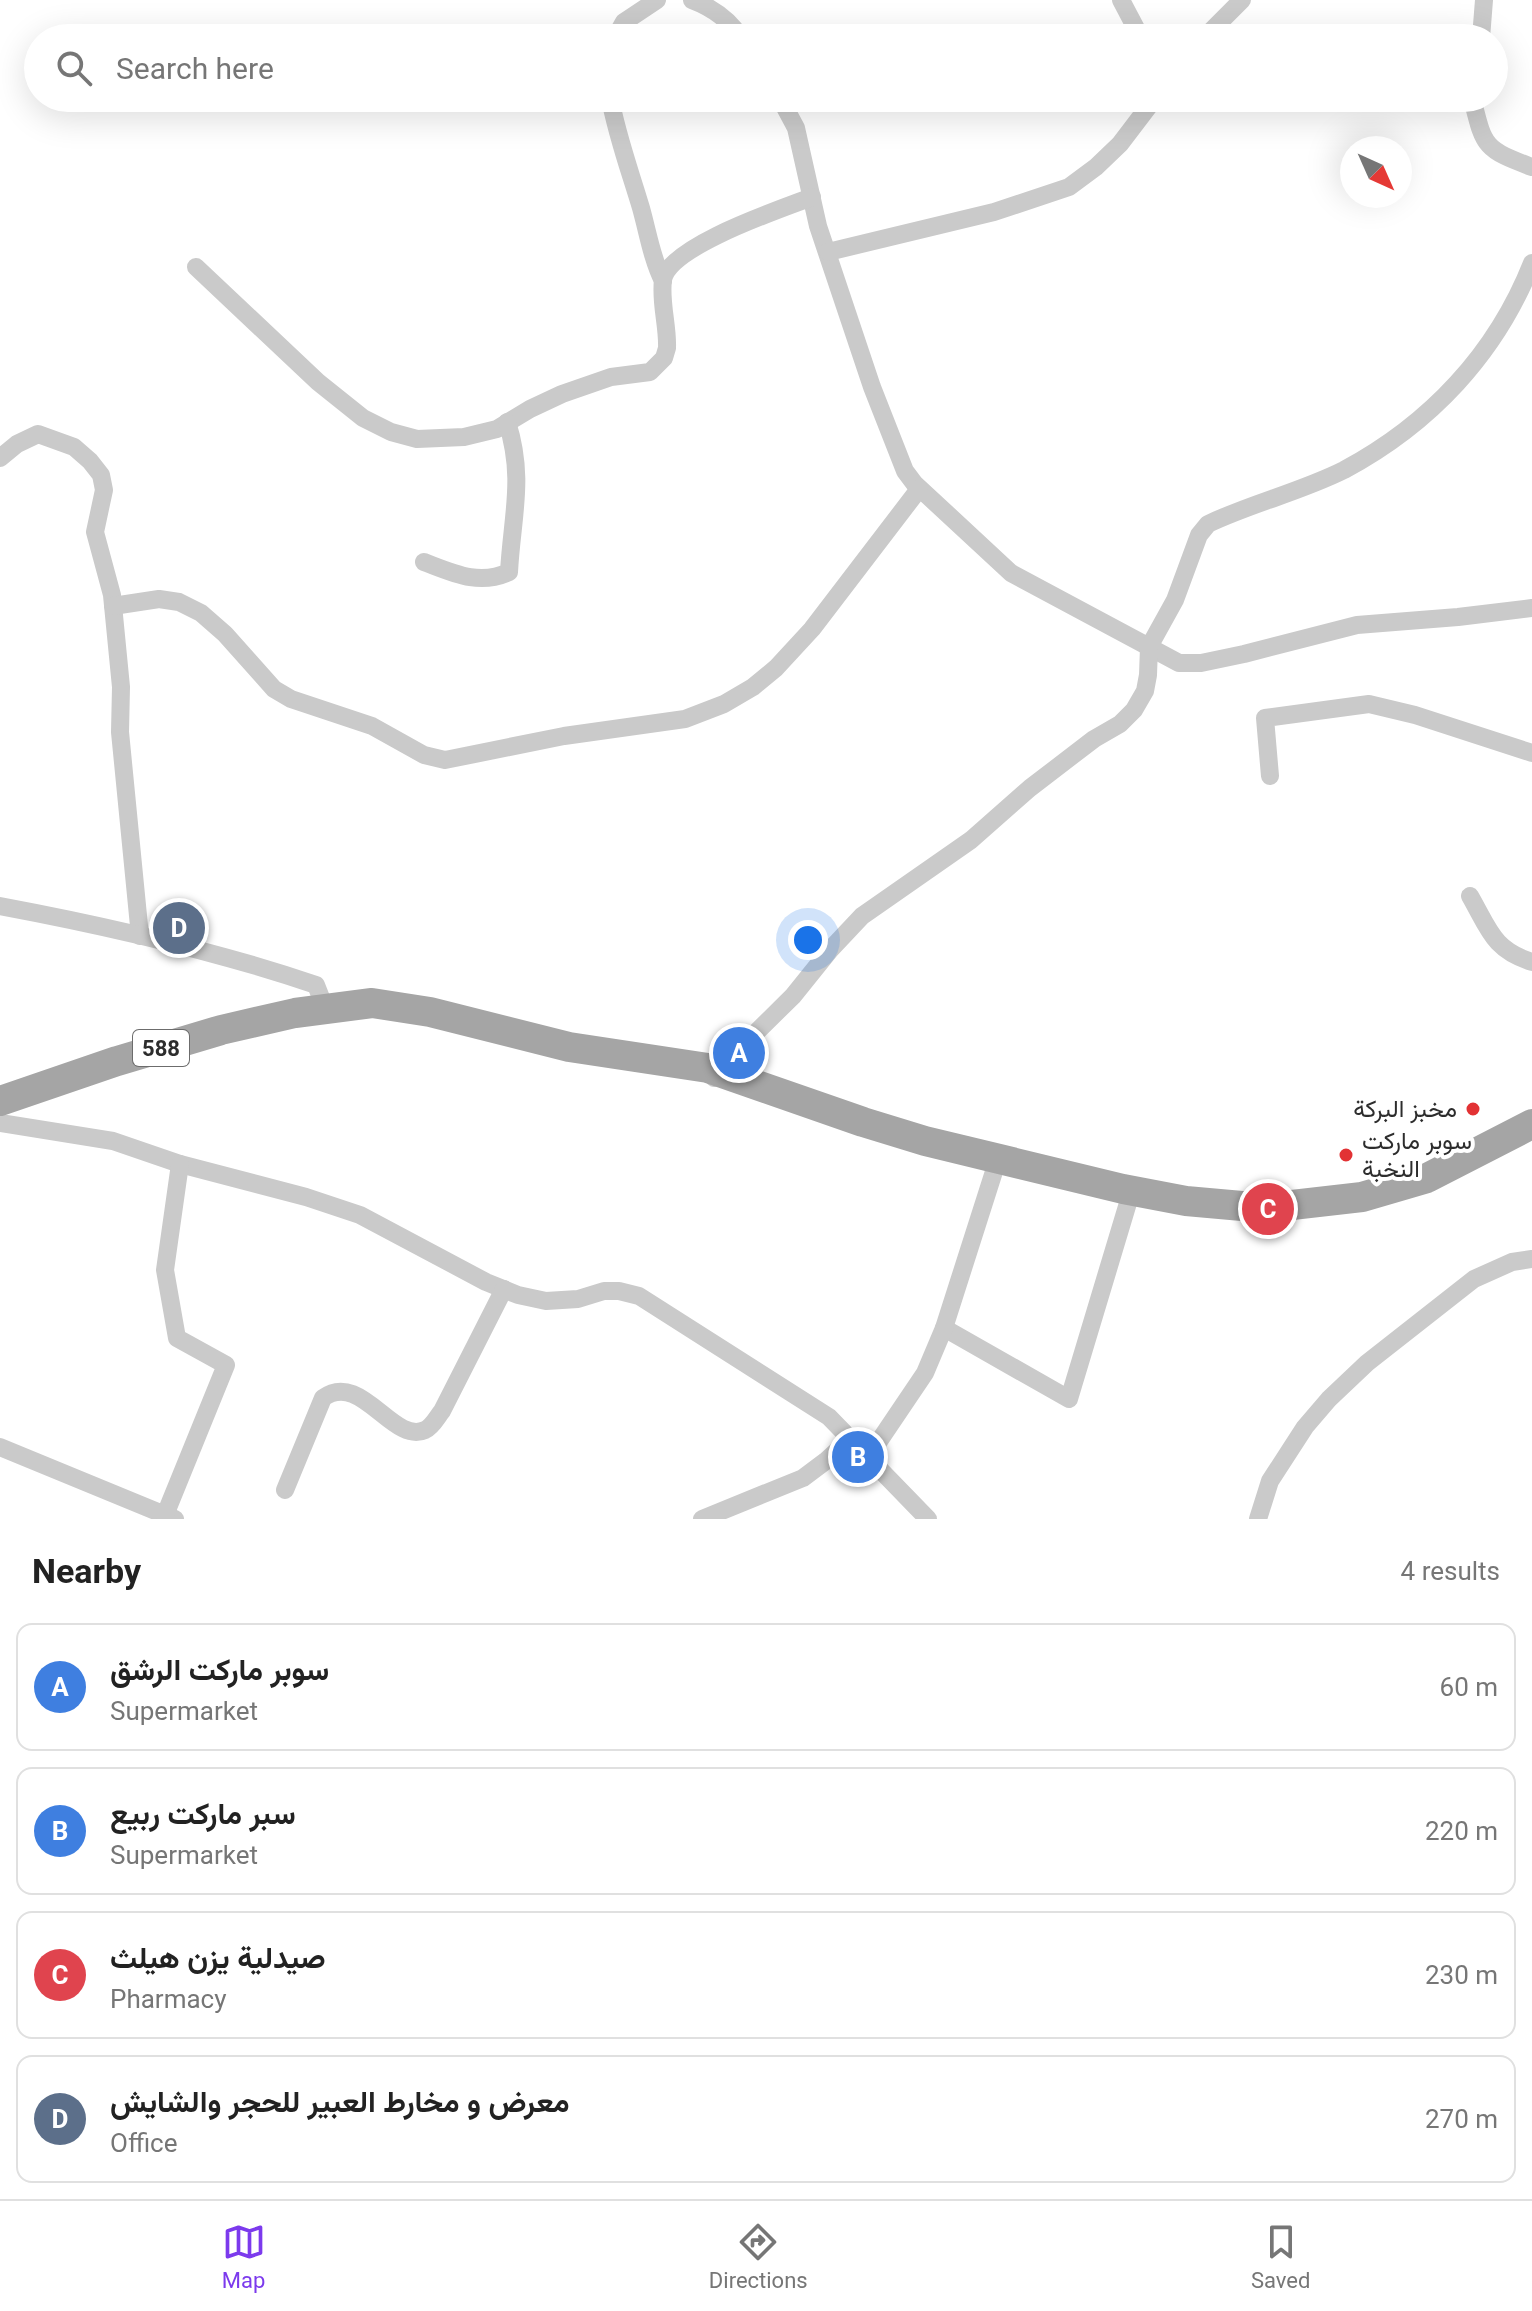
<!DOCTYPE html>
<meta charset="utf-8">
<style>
:root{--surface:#fff;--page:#f2f2f2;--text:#222;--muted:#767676;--line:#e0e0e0;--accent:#7c3aed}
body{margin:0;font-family:Roboto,Vazirmatn,sans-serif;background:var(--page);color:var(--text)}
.compass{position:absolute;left:1340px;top:136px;width:72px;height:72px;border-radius:50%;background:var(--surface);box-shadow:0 8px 32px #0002;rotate:135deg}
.you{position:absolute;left:808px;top:940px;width:28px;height:28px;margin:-20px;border:6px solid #fff;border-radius:50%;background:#1a73e8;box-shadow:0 0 0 12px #1a73e833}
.badge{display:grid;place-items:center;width:52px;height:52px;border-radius:50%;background:var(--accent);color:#fff;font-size:26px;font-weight:700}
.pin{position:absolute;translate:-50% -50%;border:4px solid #fff;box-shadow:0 2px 8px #0006}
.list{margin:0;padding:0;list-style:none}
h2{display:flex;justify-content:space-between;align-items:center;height:104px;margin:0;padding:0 32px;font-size:34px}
h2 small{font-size:26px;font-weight:400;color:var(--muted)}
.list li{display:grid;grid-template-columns:52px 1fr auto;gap:24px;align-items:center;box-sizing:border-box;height:128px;margin:0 16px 16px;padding:0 16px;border:2px solid var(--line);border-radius:16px}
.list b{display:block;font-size:30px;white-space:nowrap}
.list p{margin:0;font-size:26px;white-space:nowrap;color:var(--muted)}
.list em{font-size:26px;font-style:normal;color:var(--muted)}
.icon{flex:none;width:44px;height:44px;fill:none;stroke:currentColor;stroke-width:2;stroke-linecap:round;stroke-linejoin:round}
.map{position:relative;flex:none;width:1532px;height:1519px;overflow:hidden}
.search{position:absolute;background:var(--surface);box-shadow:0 8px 32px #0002;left:24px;right:24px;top:24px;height:88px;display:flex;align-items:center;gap:20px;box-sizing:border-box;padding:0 28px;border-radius:44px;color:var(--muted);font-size:30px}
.sheet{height:680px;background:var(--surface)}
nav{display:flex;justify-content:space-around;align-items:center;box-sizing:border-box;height:112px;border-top:2px solid var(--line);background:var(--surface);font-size:22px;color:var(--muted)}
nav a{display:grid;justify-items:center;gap:4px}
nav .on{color:var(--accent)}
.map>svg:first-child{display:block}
</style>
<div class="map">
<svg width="1532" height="1519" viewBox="0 0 1532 1519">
<rect width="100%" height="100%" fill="#fff"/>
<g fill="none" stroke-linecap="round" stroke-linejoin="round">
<g stroke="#cacaca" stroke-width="18">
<path d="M692 0C713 8 729 19 741 38"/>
<polyline points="1121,0 1141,38"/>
<polyline points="615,38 624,22 657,0"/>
<polyline points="1204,38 1242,0"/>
<polyline points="1481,38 1484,0"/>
<path d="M610 98C617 136 630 171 641 208 648 233 652 259 663 281"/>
<polyline points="780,98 796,128 818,226 872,387 905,471 914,483 1011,573 1179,663 1201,663 1244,654 1357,625 1458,617 1532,608"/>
<path d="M1472 98C1484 146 1483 149 1532 167"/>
<polyline points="828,252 994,212 1069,187 1096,167 1120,144 1155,98"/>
<path d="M196 267 318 382 363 418 391 432 417 439 464 437 497 429 530 409 562 394 611 377 650 372 664 358 667 348C668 326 660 302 663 280 669 246 781 209 812 197"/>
<polyline points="0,458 17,444 38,434 74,447 90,461 101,475 104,490 95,532 112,595 121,687 120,732 140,936"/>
<path d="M424 562C453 573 479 586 509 572 512 516 525 478 507 422"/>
<polyline points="113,606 159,599 179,602 201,613 225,634 274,689 291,699 372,726 424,755 445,760 564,736 685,719 724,704 753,687 776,668 812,629 919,489"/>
<polyline points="1270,776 1265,718 1369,704 1415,715 1532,753"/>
<path d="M1470 896C1489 929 1493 950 1532 962"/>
<path d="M0 906C107 926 213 950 316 985L325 1008"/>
<path d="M714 1078 717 1071 793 996 830 950 862 916 971 840 1030 788 1094 739 1120 724 1134 710 1145 691 1148 675 1149 647 1175 600 1199 535 1208 524C1252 503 1300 492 1344 470 1430 424 1496 354 1532 263"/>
<polyline points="0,1123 113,1141 180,1164 306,1197 360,1215 486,1282 518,1295 546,1301 578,1299 604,1291 619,1291 639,1296 829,1417 928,1519"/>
<polyline points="944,1328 1069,1399 1128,1203"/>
<polyline points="0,1447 175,1519"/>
<polyline points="869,1456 925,1373 944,1328 998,1159"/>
<path d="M285 1490 323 1398C361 1370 393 1445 425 1430 433 1426 437 1417 442 1411L504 1289"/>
<polyline points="165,1515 226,1365 177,1338 165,1270 180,1164"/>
<polyline points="702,1519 803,1478 827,1460 851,1438"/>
<polyline points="1258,1519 1270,1481 1305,1427 1329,1399 1367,1363 1474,1279 1512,1262 1532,1259"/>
</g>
<polyline stroke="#a5a5a5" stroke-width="30" points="0,1101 117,1061 221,1030 295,1013 372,1003 430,1012 569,1047 708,1068 863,1122 925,1141 1123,1189 1186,1201 1242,1206 1292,1205 1362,1197 1427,1178 1532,1124"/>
</g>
<g fill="#e23234" stroke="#fff" stroke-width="3">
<circle cx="1473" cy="1109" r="8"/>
<circle cx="1346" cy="1155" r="8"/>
</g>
<g text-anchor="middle" stroke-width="8" stroke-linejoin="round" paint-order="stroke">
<rect fill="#fff" stroke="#6c6c6c" stroke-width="2" x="133" y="1030" width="56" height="36" rx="6"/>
<g font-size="22" font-weight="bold" fill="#2d2d2d">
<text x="161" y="1056">588</text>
</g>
<g font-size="24" fill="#2d2d2d" stroke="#fff" text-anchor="end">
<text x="1457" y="1117">مخبز البركة</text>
<text x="1362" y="1149" text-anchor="start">سوبر ماركت<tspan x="1362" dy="28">النخبة</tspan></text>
</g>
</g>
</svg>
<svg class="compass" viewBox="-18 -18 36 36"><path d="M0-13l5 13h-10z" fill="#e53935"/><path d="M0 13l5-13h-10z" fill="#767676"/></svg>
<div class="you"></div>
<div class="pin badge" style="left:739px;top:1053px;background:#3f7fe0">A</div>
<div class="pin badge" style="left:858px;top:1457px;background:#3f7fe0">B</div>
<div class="pin badge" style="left:1268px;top:1209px;background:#e0444e">C</div>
<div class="pin badge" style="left:179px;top:928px;background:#5c6f8a">D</div>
<div class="search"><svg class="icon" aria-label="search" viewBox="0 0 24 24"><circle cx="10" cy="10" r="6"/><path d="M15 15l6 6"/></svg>Search here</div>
</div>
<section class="sheet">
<h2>Nearby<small>4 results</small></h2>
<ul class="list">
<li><span class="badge" style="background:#3f7fe0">A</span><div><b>سوبر ماركت الرشق</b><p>Supermarket</p></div><em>60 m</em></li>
<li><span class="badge" style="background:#3f7fe0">B</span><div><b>سبر ماركت ربيع</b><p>Supermarket</p></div><em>220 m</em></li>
<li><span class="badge" style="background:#e0444e">C</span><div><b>صيدلية يزن هيلث</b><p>Pharmacy</p></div><em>230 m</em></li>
<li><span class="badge" style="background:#5c6f8a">D</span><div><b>معرض و مخارط العبير للحجر والشايش</b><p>Office</p></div><em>270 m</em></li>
</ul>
</section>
<nav>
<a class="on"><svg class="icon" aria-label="map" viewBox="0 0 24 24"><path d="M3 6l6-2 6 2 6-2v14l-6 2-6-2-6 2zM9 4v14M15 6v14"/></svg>Map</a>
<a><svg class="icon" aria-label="directions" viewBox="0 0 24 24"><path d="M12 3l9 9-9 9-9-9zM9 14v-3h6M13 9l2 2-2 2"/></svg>Directions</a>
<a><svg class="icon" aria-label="saved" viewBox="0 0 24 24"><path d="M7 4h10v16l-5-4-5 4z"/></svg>Saved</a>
</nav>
